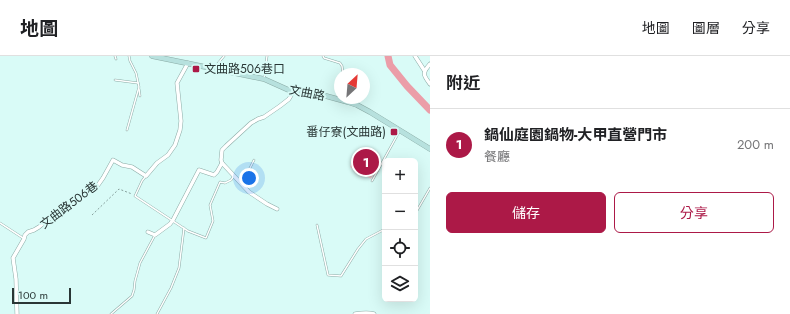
<!DOCTYPE html>
<html lang="zh-TW">
<meta charset="utf-8">
<style>
:root{--surface:#fff;--page:#f2f2f2;--text:#202124;--muted:#757577;--line:#e0e0e0;--accent:#ac1947}
body{margin:0;font-family:Jost,"Noto Sans TC",sans-serif;background:var(--page);color:var(--text)}
.controls{position:absolute;right:12px;bottom:12px;display:grid;overflow:hidden;border-radius:6px;box-shadow:0 4px 16px #0002}
.controls button{width:36px;height:36px;display:grid;place-items:center;padding:0;border:0;border-bottom:1px solid var(--line);background:var(--surface);color:var(--text);font:20px sans-serif}
.compass{position:absolute;left:334px;top:12px;width:36px;height:36px;border-radius:50%;background:var(--surface);box-shadow:0 4px 16px #0002;rotate:26deg}
.scale{position:absolute;left:12px;bottom:10px;width:59px;box-sizing:border-box;padding-left:4px;border:2px solid #293635;border-top:0;font-size:11px;line-height:14px;white-space:nowrap;color:#293635;-webkit-text-stroke:3px #d9fbf7;paint-order:stroke}
.you{position:absolute;left:249px;top:122px;width:14px;height:14px;margin:-10px;border:3px solid #fff;border-radius:50%;background:#1a73e8;box-shadow:0 0 0 6px #1a73e833}
.badge{display:grid;place-items:center;width:26px;height:26px;border-radius:50%;background:var(--accent);color:#fff;font-size:13px;font-weight:700}
.pin{position:absolute;translate:-50% -50%;border:2px solid #fff;box-shadow:0 1px 4px #0006}
.list{margin:0;padding:0;list-style:none}
h2{display:flex;justify-content:space-between;align-items:center;height:52px;margin:0;padding:0 16px;font-size:17px}
h2 small{font-size:13px;font-weight:400;color:var(--muted)}
.list li{display:grid;grid-template-columns:26px 1fr auto;gap:12px;align-items:center;box-sizing:border-box;height:72px;padding:0 16px;border-top:1px solid var(--line)}
.list b{display:block;font-size:15px;white-space:nowrap}
.list p{margin:0;font-size:13px;white-space:nowrap;color:var(--muted)}
.list em{font-size:13px;font-style:normal;color:var(--muted)}
.actions{display:flex;gap:8px;padding:12px 16px}
.actions a{flex:1;padding:9px 0;border:1px solid var(--accent);border-radius:6px;text-align:center;font-size:14px;color:var(--accent)}
.actions .main{background:var(--accent);color:#fff}
.icon{flex:none;width:22px;height:22px;fill:none;stroke:currentColor;stroke-width:2;stroke-linecap:round;stroke-linejoin:round}
.map{position:relative;flex:none;width:430px;height:258px;overflow:hidden}
header{display:flex;align-items:center;gap:24px;box-sizing:border-box;height:56px;padding:0 20px;background:var(--surface);border-bottom:1px solid var(--line)}
header strong{font-size:19px}
nav{display:flex;gap:22px;margin-inline-start:auto;font-size:14px}
main{display:flex}
aside{flex:1;background:var(--surface)}
.map>svg:first-child{display:block}
</style>
<header>
<strong>地圖</strong>
<nav><a>地圖</a><a>圖層</a><a>分享</a></nav>
</header>
<main>
<div class="map">
<svg width="430" height="258" viewBox="0 0 430 258">
<rect width="100%" height="100%" fill="#d9fbf7"/>
<polygon fill="#f9d7db" points="363,98 368,101 371,106 378,112 371,123 350,111 354,101 360,103"/>
<g fill="none" stroke-linecap="round" stroke-linejoin="round">
<polyline stroke="#eb9da8" stroke-width="7" points="388,0 390,9 407,30 430,54"/>
<defs>
<g id="lane">
<polyline points="115,0 116,3"/>
<polyline points="323,0 324,2 340,7 342,10 343,18"/>
<polyline points="215,11 224,0"/>
<polyline points="264,23 267,0"/>
<polyline points="115,24 138,27"/>
<polyline points="139,33 140,40"/>
<polyline points="338,43 340,37"/>
<polyline points="127,74 139,31 136,17 130,5 129,0"/>
<polyline points="145,121 142,125 135,140 188,175 206,182 213,165 210,149 220,126 225,127 231,124 234,120"/>
<polyline points="372,125 399,76"/>
<polyline points="242,128 254,104"/>
<polyline points="415,158 430,132"/>
<polyline points="0,167 23,182"/>
<polyline points="317,169 328,219 341,220 358,193 366,183 385,173"/>
<polyline points="111,258 132,240 134,234 135,225 140,207 155,179"/>
<polyline points="157,258 171,232 179,212 184,172"/>
</g>
<g id="street">
<polyline points="415,0 424,14"/>
<path d="M430 8C422 17 423 19 430 28"/>
<polyline points="222,107 249,136 267,148 277,153"/>
<polyline points="148,176 155,179 170,168 173,164 199,114 214,119 217,116 222,107 221,104 222,94 226,90 251,67 258,63 264,61 280,50 289,43 293,36"/>
<polyline points="17,258 16,223 13,202 24,183 25,179 28,176 34,174 39,171 58,156 74,147 98,129 103,122 113,104 122,109 132,111 146,120 157,107 168,99 175,89 180,74 181,65 177,27 188,7"/>
<path d="M355 258C361 257 368 256 374 258"/>
</g>
<polyline id="secondary" points="152,0 264,23 293,36 326,40 348,46 357,49 370,56 430,93"/>
</defs>
<use href="#lane" stroke="#8baba6" stroke-width="2.5"/>
<use href="#street" stroke="#8baba6" stroke-width="4.5"/>
<use href="#secondary" stroke="#8baba6" stroke-width="5.5"/>
<polyline stroke="#869f9c" stroke-width="1" stroke-dasharray="2 2" stroke-linecap="butt" points="92,159 119,133 132,138"/>
<use href="#lane" stroke="#fff" stroke-width="1.5"/>
<use href="#street" stroke="#fff" stroke-width="3.5"/>
<use href="#secondary" stroke="#b7e1de" stroke-width="4.5"/>
</g>
<g fill="#ac1947" stroke="#d9fbf7" stroke-width="1.5">
<rect x="192" y="9" width="8" height="8" rx="2"/>
<rect x="390" y="72" width="8" height="8" rx="2"/>
</g>
<g text-anchor="middle" stroke-width="4" stroke-linejoin="round" paint-order="stroke">
<g font-size="12" fill="#293635" stroke="#d9fbf7" text-anchor="start">
<text x="204" y="17">文曲路506巷口</text>
<text x="386" y="80" text-anchor="end">番仔寮(文曲路)</text>
</g>
<g font-size="12" fill="#293635" stroke="#d9fbf7">
<text transform="translate(307 37) rotate(11)" y="4">文曲路</text>
<text transform="translate(69 149) rotate(-37)" y="4">文曲路506巷</text>
</g>
</g>
</svg>
<div class="controls">
<button>+</button>
<button>−</button>
<button><svg class="icon" aria-label="locate" viewBox="0 0 24 24"><circle cx="12" cy="12" r="6"/><path d="M12 2v4M12 18v4M2 12h4M18 12h4"/></svg></button>
<button><svg class="icon" aria-label="layers" viewBox="0 0 24 24"><path d="M12 4l9 5-9 5-9-5zM3 14l9 5 9-5"/></svg></button>
</div>
<svg class="compass" viewBox="-18 -18 36 36"><path d="M0-13l5 13h-10z" fill="#e53935"/><path d="M0 13l5-13h-10z" fill="#757577"/></svg>
<div class="scale">100 m</div>
<div class="you"></div>
<div class="pin badge" style="left:366px;top:106px">1</div>
</div>
<aside>
<h2>附近<small></small></h2>
<ul class="list">
<li><span class="badge">1</span><div><b>鍋仙庭園鍋物-大甲直營門市</b><p>餐廳</p></div><em>200 m</em></li>
</ul>
<div class="actions"><a class="main">儲存</a><a>分享</a></div>
</aside>
</main>
